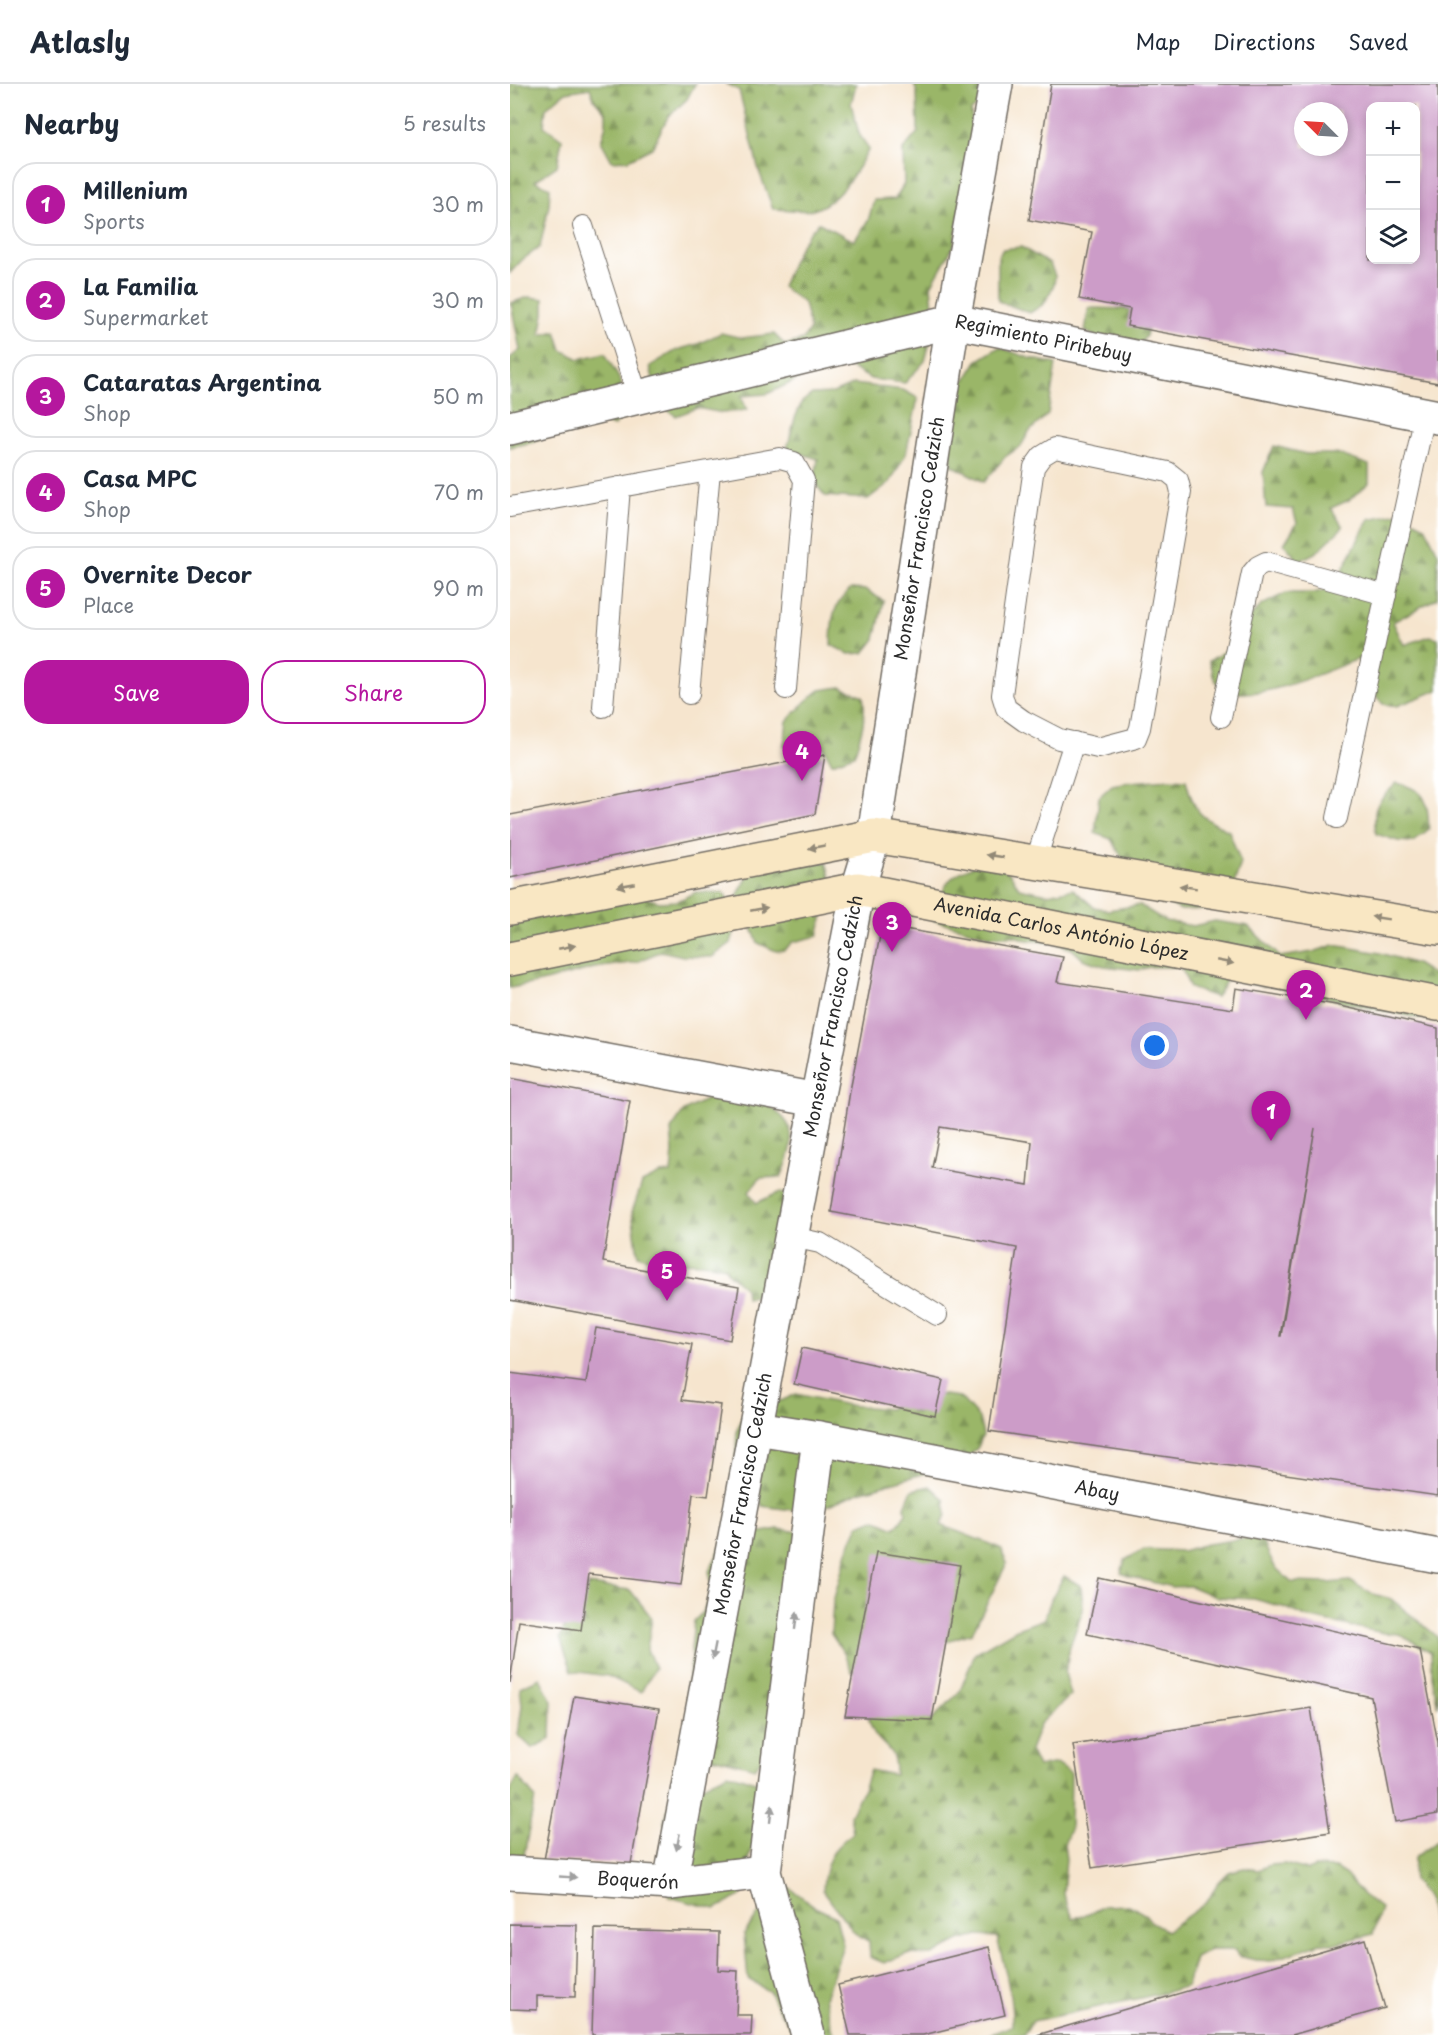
<!DOCTYPE html>
<meta charset="utf-8">
<style>
:root{--surface:#fff;--page:#f6f6f7;--text:#1f2937;--muted:#747a83;--line:#e0e1e3;--accent:#b5179e}
body{margin:0;font-family:"Playpen Sans",sans-serif;background:var(--page);color:var(--text)}
.controls{position:absolute;right:18px;top:18px;display:grid;overflow:hidden;border-radius:12px;box-shadow:0 3px 9px #0003}
.controls button{width:54px;height:54px;display:grid;place-items:center;padding:0;border:0;border-bottom:2px solid var(--line);background:var(--surface);color:var(--text);font:30px sans-serif}
.compass{position:absolute;left:784px;top:18px;width:54px;height:54px;border-radius:50%;background:var(--surface);box-shadow:0 3px 9px #0003;rotate:294deg}
.you{position:absolute;left:645px;top:962px;width:21px;height:21px;margin:-15px;border:4px solid #fff;border-radius:50%;background:#1a73e8;box-shadow:0 0 0 9px #1a73e833}
.badge{display:grid;place-items:center;width:39px;height:39px;border-radius:50%;background:var(--accent);color:#fff;font-size:20px;font-weight:700}
.pin{position:absolute;translate:-50% -50px;filter:drop-shadow(0 2px 3px #0008)}
.pin::after{content:'';position:absolute;top:32px;width:21px;height:18px;background:inherit;clip-path:polygon(0 0,100% 0,50% 100%)}
.list{margin:0;padding:0;list-style:none}
h2{display:flex;justify-content:space-between;align-items:center;height:78px;margin:0;padding:0 24px;font-size:26px}
h2 small{font-size:20px;font-weight:400;color:var(--muted)}
.list li{display:grid;grid-template-columns:39px 1fr auto;gap:18px;align-items:center;box-sizing:border-box;height:84px;margin:0 12px 12px;padding:0 12px;border:2px solid var(--line);border-radius:24px}
.list b{display:block;font-size:22px;white-space:nowrap}
.list p{margin:0;font-size:20px;white-space:nowrap;color:var(--muted)}
.list em{font-size:20px;font-style:normal;color:var(--muted)}
.actions{display:flex;gap:12px;padding:18px 24px}
.actions a{flex:1;padding:14px 0;border:2px solid var(--accent);border-radius:24px;text-align:center;font-size:21px;color:var(--accent)}
.actions .main{background:var(--accent);color:#fff}
.icon{flex:none;width:33px;height:33px;fill:none;stroke:currentColor;stroke-width:2;stroke-linecap:round;stroke-linejoin:round}
.map{position:relative;flex:none;width:928px;height:1951px;overflow:hidden}
header{display:flex;align-items:center;gap:36px;box-sizing:border-box;height:84px;padding:0 30px;background:var(--surface);border-bottom:2px solid var(--line)}
header strong{font-size:28px}
nav{display:flex;gap:33px;margin-inline-start:auto;font-size:21px}
main{display:flex}
aside{flex:1;background:var(--surface)}
.map>svg:first-child{display:block}
</style>
<header>
<strong>Atlasly</strong>
<nav><a>Map</a><a>Directions</a><a>Saved</a></nav>
</header>
<main>
<aside>
<h2>Nearby<small>5 results</small></h2>
<ul class="list">
<li><span class="badge">1</span><div><b>Millenium</b><p>Sports</p></div><em>30 m</em></li>
<li><span class="badge">2</span><div><b>La Familia</b><p>Supermarket</p></div><em>30 m</em></li>
<li><span class="badge">3</span><div><b>Cataratas Argentina</b><p>Shop</p></div><em>50 m</em></li>
<li><span class="badge">4</span><div><b>Casa MPC</b><p>Shop</p></div><em>70 m</em></li>
<li><span class="badge">5</span><div><b>Overnite Decor</b><p>Place</p></div><em>90 m</em></li>
</ul>
<div class="actions"><a class="main">Save</a><a>Share</a></div>
</aside>
<div class="map">
<svg width="928" height="1951" viewBox="0 0 928 1951">
<defs>
<pattern id="forest-firs" width="22" height="20" patternUnits="userSpaceOnUse" patternTransform="scale(1.5)"><rect width="22" height="20" fill="#9ab668"/><path d="M5 1l3.5 6h-7zM16 11l3.5 6h-7z" fill="#7e9456"/></pattern>
</defs>
<rect width="100%" height="100%" fill="#fff"/>
<filter id="ink" filterUnits="userSpaceOnUse"><feTurbulence type="fractalNoise" baseFrequency=".0167" numOctaves="2"/><feDisplacementMap in="SourceGraphic" scale="12" xChannelSelector="R" yChannelSelector="G"/><feConvolveMatrix kernelMatrix="1 2 1 2 8 2 1 2 1" color-interpolation-filters="sRGB"/></filter>
<filter id="wash" filterUnits="userSpaceOnUse"><feTurbulence type="fractalNoise" baseFrequency=".008" numOctaves="4" result="noise"/><feDisplacementMap in="SourceGraphic" scale="24" xChannelSelector="R" yChannelSelector="G"/><feGaussianBlur stdDeviation="1.35" result="paint"/><feColorMatrix in="noise" values="0 0 0 0 0 0 0 0 0 0 0 0 0 0 0 0 0 1.4 0 .05"/><feComposite in="paint" operator="in"/></filter>
<g filter="url(#wash)">
<rect width="100%" height="100%" fill="#f6e5ce"/>
<g fill="url(#forest-firs)" stroke="#62704a" stroke-width="1.5">
<polygon points="0,0 185,0 177,15 158,33 142,64 118,76 102,77 91,57 96,41 96,29 84,15 80,4 56,8 36,24 34,42 52,55 47,82 25,97 40,104 39,121 30,163 12,176 0,189"/>
<path d="M216 0H346L341 20 349 50 359 65C346 87 332 115 306 125 295 129 276 125 263 125L249 87 229 6Z"/>
<path d="M404 0H495L461 27 464 58 444 161 421 202 423 223 420 258 415 277 395 299 361 295 333 279 301 289 257 310 231 312 237 326 213 329 187 324 166 332 149 320 140 282 167 266 188 260 211 249 232 254 264 250 275 261 293 256 300 245 294 219 272 203C281 181 290 155 309 139L344 157 358 137 364 116 385 115 394 100 393 66 408 48 407 9Z"/>
<polygon points="511,163 540,180 545,192 544,201 534,220 520,229 488,217 488,173 493,165"/>
<polygon points="18,213 34,215 34,230 30,251 46,247 52,266 69,275 95,269 111,298 115,328 105,342 78,337 49,343 24,358 0,363 0,274 10,266 1,219"/>
<polygon points="579,224 620,225 641,234 636,252 621,272 575,247"/>
<polygon points="489,263 519,274 546,280 538,330 519,348 511,362 495,373 474,398 442,381 440,355 444,307 456,295 467,277"/>
<polygon points="344,300 393,306 408,314 396,370 380,398 358,415 315,412 304,398 308,375 277,365 285,334 292,318 302,310 323,309"/>
<polygon points="764,362 796,370 828,370 859,381 859,399 839,416 821,424 833,443 807,468 789,477 774,460 787,439 783,425 756,423 753,388"/>
<path d="M889 429 915 442 928 469 927 514 883 538 894 561 920 552 928 554V606L887 622 873 620 859 604 848 575C819 586 743 621 714 605 703 598 702 588 699 577L723 562 735 538 752 521 776 509H803L823 504 859 435Z"/>
<path d="M341 505 356 506 374 517 365 555 354 569 339 570 321 561C322 536 321 522 341 505Z"/>
<path d="M331 603 353 612C357 633 351 651 344 671L322 679 313 662 283 669 274 662 277 637 296 617 310 606Z"/>
<path d="M660 695 676 696C685 730 688 731 719 747L731 779 719 814 705 825 671 826 644 812 624 794 601 755 585 749 589 713 602 701 619 698Z"/>
<path d="M887 699C918 707 917 716 919 745L903 758 888 757 866 750C862 721 866 719 887 699Z"/>
<polygon points="316,778 321,796 308,852 283,858 274,866 266,867 248,859 228,810 245,780"/>
<path d="M474 778 499 788 509 804 538 810 563 805 584 823 598 826 630 821 655 837 683 842 705 837 738 842 770 873 803 868 824 861 870 869 906 880 928 894V938L836 919 782 903 752 902 718 894 706 913 680 904 671 883H640L629 886 594 882 573 875 562 865 545 859 517 856 505 852H479L424 836C436 796 434 793 474 778Z"/>
<polygon points="110,805 149,818 168,817 186,808 214,809 228,834 221,859 202,873 173,872 151,867 127,878 84,884 31,898 0,904 0,827"/>
<path d="M205 1011C222 1014 240 1016 257 1021 261 1022 265 1026 268 1029 290 1046 281 1072 271 1093L250 1094 239 1108 246 1119 270 1108 300 1125 259 1209 236 1215 235 1204 219 1190 215 1183C186 1174 157 1183 128 1171L122 1128 132 1099 150 1090 161 1089 163 1068 161 1046 174 1027Z"/>
<polygon points="286,1310 337,1321 379,1325 399,1313 426,1310 450,1313 469,1334 473,1351 468,1363 439,1394 416,1389 349,1408 309,1425 282,1426 252,1422 248,1406 225,1382 227,1346 237,1324 262,1313 271,1317"/>
<polygon points="420,1402 435,1416 436,1431 431,1441 490,1464 497,1479 462,1549 434,1558 364,1596 342,1588 334,1569 321,1550 323,1518 337,1467 349,1441 364,1435 385,1444 396,1429 395,1422 402,1406"/>
<path d="M268 1445 289 1448 258 1667 245 1684 199 1672 178 1614 177 1600 182 1574 181 1565 184 1537C198 1525 204 1505 199 1487L217 1451C234 1448 251 1450 268 1445Z"/>
<polygon points="737,1454 752,1456 765,1483 781,1498 818,1499 840,1497 860,1509 881,1515 923,1549 928,1554 928,1623 922,1592 921,1568 889,1550 874,1549 796,1533 773,1523 744,1515 706,1513 680,1502 662,1503 621,1493 611,1489 615,1476 634,1465 672,1467 697,1460"/>
<path d="M554 1492 571 1502 573 1526 560 1562 555 1589 561 1611 530 1640 520 1666 528 1683 547 1679 561 1689 560 1745 554 1761 556 1775 553 1810 563 1834 579 1830 594 1822 619 1821 636 1831 642 1839 656 1847 693 1821 700 1813 707 1800 719 1788 734 1784 748 1786 760 1781 775 1780 797 1786 805 1783 825 1784 836 1791 852 1810 871 1824 863 1850 822 1860 810 1859 761 1877 746 1876 728 1872 725 1866H700L685 1874 677 1902 654 1909 523 1937 513 1951H478L502 1942C503 1911 494 1882 487 1853L467 1852 449 1857 422 1871 396 1870 374 1879 360 1873 359 1857 349 1853 343 1847 313 1807C314 1781 321 1764 343 1749L340 1731 354 1703 360 1686 385 1691C385 1665 380 1669 366 1652 361 1645 358 1633 355 1624L411 1621 421 1637 450 1607 465 1569 507 1545 534 1535 542 1513Z"/>
<polygon points="79,1501 120,1506 142,1534 137,1565 145,1584 131,1608 98,1592 62,1587 50,1554 61,1528"/>
<polygon points="30,1594 42,1617 41,1655 22,1664 8,1651 12,1621 10,1603"/>
<polygon points="218,1689 246,1698 254,1719 255,1735 239,1773 237,1801 231,1812 205,1825 159,1813 159,1754 154,1738 162,1712 168,1698 195,1701"/>
<polygon points="8,1693 25,1714 13,1776 0,1776 0,1707"/>
<polygon points="928,1756 928,1869 918,1814 903,1796 904,1774"/>
<polygon points="280,1804 307,1824 326,1833 333,1861 315,1914 324,1951 286,1951 267,1924 260,1908 238,1895 234,1850 266,1806"/>
</g>
<g id="blocks">
<g fill="#cc9cc8" fill-rule="evenodd">
<path d="M541 0H928V299L617 242 620 225 569 215 582 148 519 136ZM860 22H906V176H860ZM793 27H829V63H793Z"/>
<polygon points="315,671 305,730 0,794 0,731"/>
<path d="M372 841 553 873 547 898 723 925 726 904 826 921 928 944V1412L479 1347 507 1164 321 1128 340 1007ZM430 1043 522 1058 518 1101 422 1084ZM805 1044 771 1252H770L788 1144Z"/>
<polygon points="0,994 120,1017 93,1178 229,1203 220,1256 0,1216"/>
<polygon points="86,1244 182,1260 172,1316 211,1321 198,1412 183,1410 171,1501 79,1490 71,1546 9,1537 0,1599 0,1289 76,1299"/>
<polygon points="292,1264 433,1296 425,1332 284,1300"/>
<polygon points="366,1468 450,1481 422,1636 335,1632"/>
<polygon points="589,1494 910,1566 928,1659 928,1730 885,1738 861,1613 577,1550"/>
<polygon points="64,1612 149,1625 121,1780 34,1776"/>
<polygon points="801,1624 820,1748 582,1784 563,1661"/>
<polygon points="0,1840 67,1841 65,1913 27,1912 27,1926 0,1925"/>
<polygon points="85,1845 209,1848 208,1886 228,1887 226,1931 242,1931 241,1951 82,1951"/>
<polygon points="855,1855 875,1924 782,1951 527,1951"/>
<polygon points="479,1863 495,1931 413,1951 340,1951 328,1901"/>
</g>
</g>
</g>
<g filter="url(#ink)">
<use href="#blocks" fill-opacity="0" stroke="#726c64" stroke-width="1.5"/>
<g fill="none" stroke-linecap="round" stroke-linejoin="round">
<defs>
<g id="service">
<polyline points="73,142 128,313"/>
<polygon points="545,364 658,388 668,396 671,408 630,644 626,654 588,664 549,655 514,637 496,624 492,611 524,383 532,372"/>
<polyline points="0,423 270,374 284,378 294,396 276,605"/>
<polyline points="179,610 200,387"/>
<polyline points="93,623 110,403"/>
<polyline points="711,633 742,489 748,482 756,478 876,511"/>
<polyline points="827,734 915,331"/>
<polyline points="525,779 564,658"/>
<polyline points="282,1153 310,1159 427,1231"/>
</g>
<g id="minor">
<path id="s1" d="M0 344 443 237 928 333"/>
<polyline points="0,959 307,1016"/>
<path id="s2" d="M247 1344 309 1354 928 1472"/>
<path id="s3" d="M0 1789 160 1799 254 1788"/>
<path id="s4" d="M160 1799 307 1016 348 805 364 752 443 237 486 0"/>
<polyline points="298,1951 254,1788 309,1354"/>
</g>
<g id="secondary">
<polyline points="0,824 364,752 928,844"/>
<path id="s5" d="M0 875 348 805 928 920"/>
</g>
</defs>
<use href="#service" stroke="#726c64" stroke-width="22"/>
<use href="#minor" stroke="#726c64" stroke-width="36"/>
<use href="#secondary" stroke="#726c64" stroke-width="36"/>
<use href="#service" stroke="#fff" stroke-width="20"/>
<use href="#minor" stroke="#fff" stroke-width="33"/>
<use href="#secondary" stroke="#f9e7c3" stroke-width="33"/>
</g>
<defs><path id="oneway-solid" d="M-6-.8H1V-3.2L6.5 0L1 3.2V.8H-6Z" transform="scale(1.5)"/></defs>
<g fill="#928977">
<use href="#oneway-solid" transform="translate(307 763) rotate(169)"/>
<use href="#oneway-solid" transform="translate(485 772) rotate(-171)"/>
<use href="#oneway-solid" transform="translate(116 801) rotate(169)"/>
<use href="#oneway-solid" transform="translate(678 803) rotate(-171)"/>
<use href="#oneway-solid" transform="translate(249 825) rotate(-11)"/>
<use href="#oneway-solid" transform="translate(870 834) rotate(-171)"/>
<use href="#oneway-solid" transform="translate(57 863) rotate(-11)"/>
<use href="#oneway-solid" transform="translate(715 878) rotate(11)"/>
</g>
<g fill="#a0a0a0">
<use href="#oneway-solid" transform="translate(286 1537) rotate(-83)"/>
<use href="#oneway-solid" transform="translate(204 1567) rotate(101)"/>
<use href="#oneway-solid" transform="translate(261 1730) rotate(-83)"/>
<use href="#oneway-solid" transform="translate(168 1758) rotate(101)"/>
<use href="#oneway-solid" transform="translate(58 1793) rotate(3)"/>
</g>
</g>
<g text-anchor="middle" stroke-width="4.5" stroke-linejoin="round" paint-order="stroke">
<g font-size="18" fill="#2b2b2b" stroke="#fff">
<text dy="6" stroke="none"><textPath href="#s1" startOffset="548">Regimiento Piribebuy</textPath></text>
<text dy="6" stroke="none"><textPath href="#s4" startOffset="1368">Monseñor Francisco Cedzich</textPath></text>
<text dy="6" stroke="none"><textPath href="#s5" startOffset="562">Avenida Carlos António López</textPath></text>
<text dy="6" stroke="none"><textPath href="#s4" startOffset="882">Monseñor Francisco Cedzich</textPath></text>
<text dy="6" stroke="none"><textPath href="#s2" startOffset="346">Abay</textPath></text>
<text dy="6" stroke="none"><textPath href="#s4" startOffset="396">Monseñor Francisco Cedzich</textPath></text>
<text dy="6" stroke="none"><textPath href="#s3" startOffset="128">Boquerón</textPath></text>
</g>
</g>
</svg>
<div class="controls">
<button>+</button>
<button>−</button>
<button><svg class="icon" aria-label="layers" viewBox="0 0 24 24"><path d="M12 4l9 5-9 5-9-5zM3 14l9 5 9-5"/></svg></button>
</div>
<svg class="compass" viewBox="-18 -18 36 36"><path d="M0-13l5 13h-10z" fill="#e53935"/><path d="M0 13l5-13h-10z" fill="#747a83"/></svg>
<div class="you"></div>
<div class="pin badge" style="left:761px;top:1057px">1</div>
<div class="pin badge" style="left:796px;top:936px">2</div>
<div class="pin badge" style="left:382px;top:868px">3</div>
<div class="pin badge" style="left:292px;top:697px">4</div>
<div class="pin badge" style="left:157px;top:1217px">5</div>
</div>
</main>
